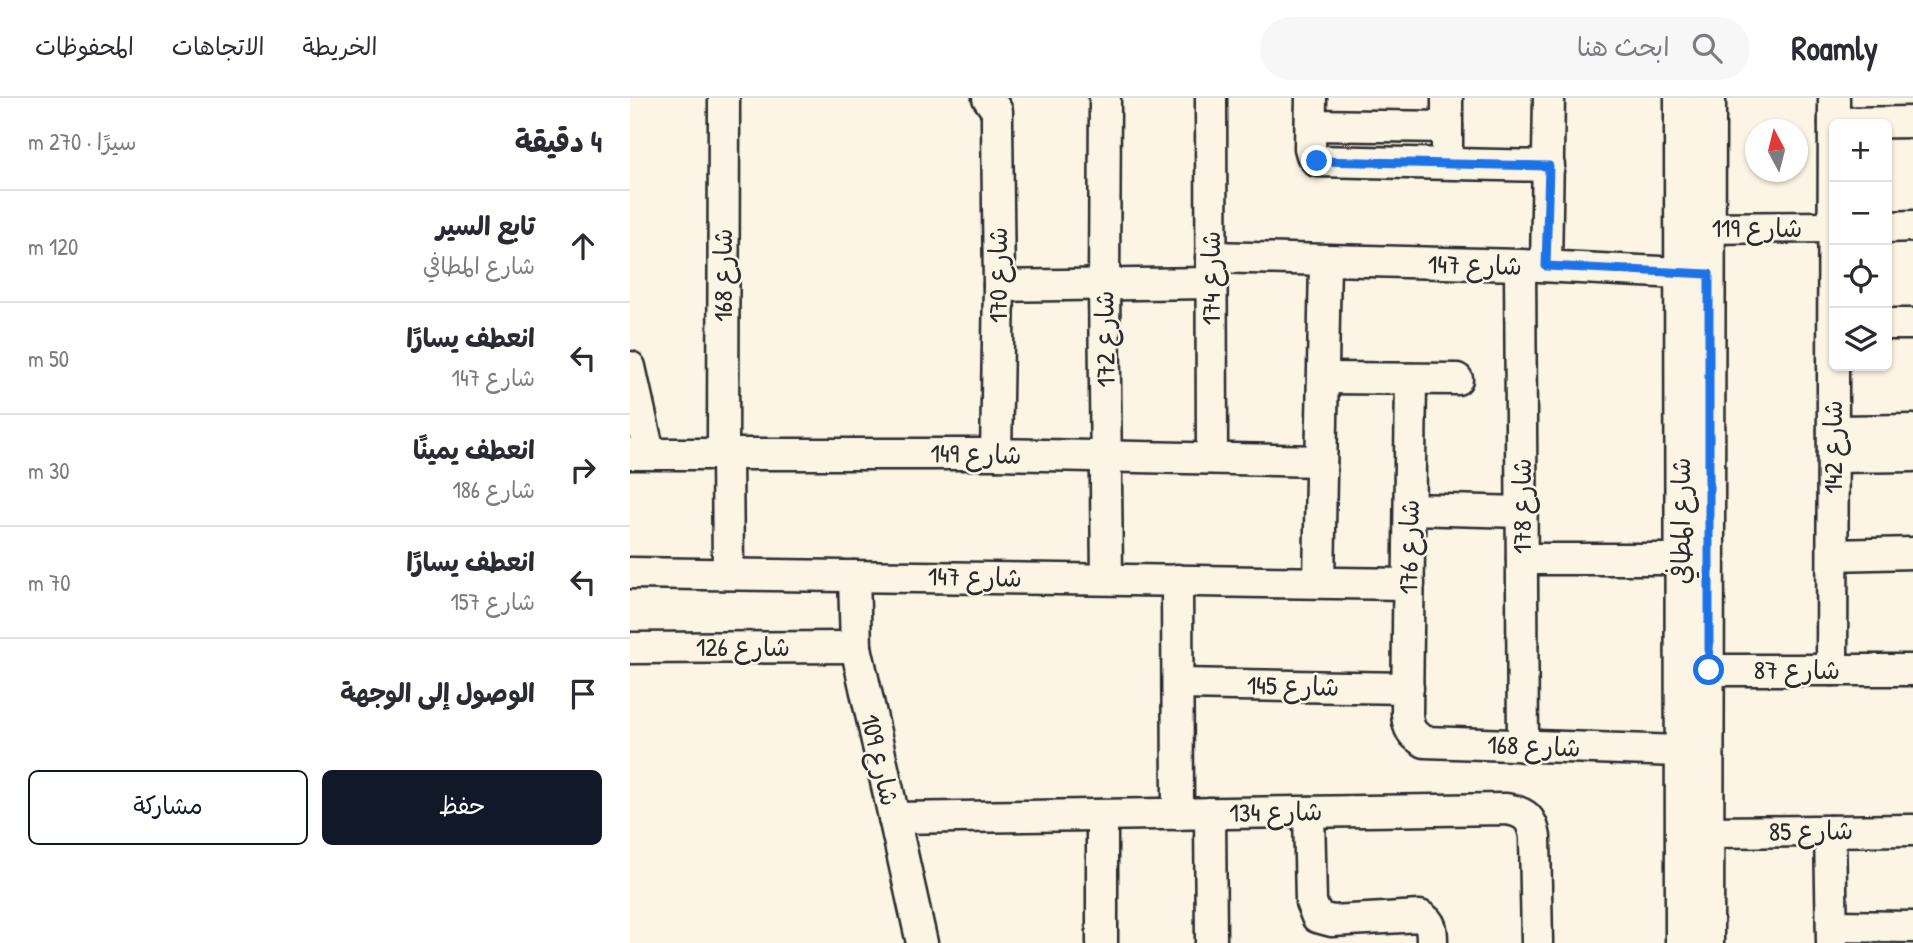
<!DOCTYPE html>
<html lang="ar">
<meta charset="utf-8">
<style>
:root{--surface:#fff;--page:#f7f7f7;--text:#2b2b33;--muted:#7c7c81;--line:#e1e1e2;--accent:#111827}
body{margin:0;font-family:"Patrick Hand","Playpen Sans Arabic",sans-serif;background:var(--page);color:var(--text);direction:rtl}
.controls{position:absolute;right:21px;top:21px;display:grid;overflow:hidden;border-radius:10px;box-shadow:0 2px 5px #0004}
.controls button{width:63px;height:63px;display:grid;place-items:center;padding:0;border:0;border-bottom:2px solid var(--line);background:var(--surface);color:var(--text);font:35px sans-serif}
.compass{position:absolute;left:1115px;top:21px;width:63px;height:63px;border-radius:50%;background:var(--surface);box-shadow:0 2px 5px #0004;rotate:353deg}
.stop{position:absolute;width:21px;height:21px;margin:-16px;border:5px solid #1a73e8;border-radius:50%;background:#fff}
.stop.end{background:#1a73e8;border-color:#fff;box-shadow:0 2px 7px #0008}
.list{margin:0;padding:0;list-style:none}
h2{display:flex;justify-content:space-between;align-items:center;height:91px;margin:0;padding:0 28px;font-size:30px}
h2 small{font-size:23px;font-weight:400;color:var(--muted)}
.list li{display:grid;grid-template-columns:46px 1fr auto;gap:21px;align-items:center;box-sizing:border-box;height:112px;padding:0 28px;border-top:2px solid var(--line)}
.list b{display:block;font-size:26px;white-space:nowrap}
.list p{margin:0;font-size:23px;white-space:nowrap;color:var(--muted)}
.list em{font-size:23px;font-style:normal;color:var(--muted)}
.actions{display:flex;gap:14px;padding:21px 28px}
.actions a{flex:1;padding:16px 0;border:2px solid var(--accent);border-radius:10px;text-align:center;font-size:24px;color:var(--accent)}
.actions .main{background:var(--accent);color:#fff}
.icon{flex:none;width:38px;height:38px;fill:none;stroke:currentColor;stroke-width:2;stroke-linecap:round;stroke-linejoin:round}
.map{position:relative;flex:none;width:1283px;height:845px;overflow:hidden;direction:ltr}
header{display:flex;align-items:center;gap:42px;box-sizing:border-box;height:98px;padding:0 35px;background:var(--surface);border-bottom:2px solid var(--line)}
header strong{font-size:33px}
nav{display:flex;gap:38px;margin-inline-start:auto;font-size:24px}
.search{width:490px;height:63px;background:var(--page);display:flex;align-items:center;gap:18px;box-sizing:border-box;padding:0 24px;border-radius:38px;color:var(--muted);font-size:26px}
main{display:flex}
aside{flex:1;background:var(--surface)}
.map>svg:first-child{display:block}
</style>
<header>
<strong>Roamly</strong>
<div class="search"><svg class="icon" aria-label="search" viewBox="0 0 24 24"><circle cx="10" cy="10" r="6"/><path d="M15 15l6 6"/></svg>ابحث هنا</div>
<nav><a>الخريطة</a><a>الاتجاهات</a><a>المحفوظات</a></nav>
</header>
<main>
<div class="map">
<svg width="1283" height="845" viewBox="0 0 1283 845">
<rect width="100%" height="100%" fill="#fcf5e5"/>
<filter id="ink" filterUnits="userSpaceOnUse"><feTurbulence type="fractalNoise" baseFrequency=".0143" numOctaves="2"/><feDisplacementMap in="SourceGraphic" scale="14" xChannelSelector="R" yChannelSelector="G"/><feConvolveMatrix kernelMatrix="1 2 1 2 8 2 1 2 1" color-interpolation-filters="sRGB"/></filter>
<g filter="url(#ink)">
<g fill="none" stroke-linecap="round" stroke-linejoin="round">
<defs>
<g id="minor">
<polyline points="358,0 367,13 367,25 369,188 366,356"/>
<polyline points="475,0 474,188 477,481"/>
<polyline points="581,0 582,360"/>
<polyline points="681,0 680,50 682,57 687,63 919,68"/>
<polyline points="1050,0 1051,845"/>
<polyline points="1204,25 1283,24"/>
<polyline points="681,27 817,29"/>
<polyline points="817,48 817,0"/>
<polyline points="1257,129 1283,128"/>
<polyline points="1061,130 1204,129"/>
<polyline points="581,159 890,167 1070,176"/>
<polyline points="890,167 893,648"/>
<polyline points="916,168 919,0"/>
<polyline points="369,188 581,185"/>
<polyline points="1257,226 1283,226"/>
<polyline points="0,269 19,355"/>
<polyline points="693,280 827,281"/>
<path d="M781 281 777 616C778 631 782 637 795 644L1049 653"/>
<polyline points="1203,333 1283,332"/>
<polyline points="93,355 94,0"/>
<polyline points="97,355 98,476"/>
<polyline points="0,356 366,356 691,363"/>
<polyline points="1203,359 1283,358"/>
<polyline points="780,411 892,414"/>
<polyline points="1203,457 1283,455"/>
<polyline points="892,461 1051,461"/>
<polyline points="0,475 779,486"/>
<polyline points="224,478 226,549 292,845"/>
<polyline points="547,482 548,716"/>
<polyline points="689,484 695,163"/>
<polyline points="0,550 226,549"/>
<polyline points="1061,572 1283,572"/>
<polyline points="1202,572 1204,0"/>
<polyline points="548,586 778,590"/>
<path d="M679 714 681 804 687 819 702 823 790 818C802 824 802 832 802 845"/>
<polyline points="580,715 581,845"/>
<polyline points="472,717 472,845"/>
<path d="M264 720 876 711C895 714 902 720 905 739L907 845"/>
<polyline points="1200,733 1202,845"/>
<polyline points="1078,734 1283,732"/>
<polyline points="1202,828 1283,829"/>
<polyline points="1078,845 1080,0"/>
</g>
</defs>
<use href="#minor" stroke="#2b2b2b" stroke-width="35"/>
<use href="#minor" stroke="#fcf5e5" stroke-width="30"/>
</g>
</g>
<g fill="none" stroke-linecap="round" stroke-linejoin="round" filter="url(#ink)">
<polyline stroke="#1a73e8" stroke-width="9" points="687,63 919,68 916,168 1079,176 1079,572"/>
</g>
<g text-anchor="middle" stroke-width="5" stroke-linejoin="round" paint-order="stroke">
<g font-size="26" fill="#2b2b2b" stroke="#fcf5e5">
<text x="1127" y="139">شارع 119</text>
<text transform="translate(845 167) rotate(1)" y="9">شارع 147</text>
<text transform="translate(93 177) rotate(-90)" y="9">شارع 168</text>
<text transform="translate(368 177) rotate(-90)" y="9">شارع 170</text>
<text transform="translate(581 180) rotate(-90)" y="9">شارع 174</text>
<text transform="translate(475 241) rotate(-91)" y="9">شارع 172</text>
<text transform="translate(1203 349) rotate(-90)" y="9">شارع 142</text>
<text transform="translate(346 356) rotate(1)" y="9">شارع 149</text>
<text transform="translate(892 408) rotate(-90)" y="9">شارع 178</text>
<text transform="translate(1051 423) rotate(-90)" y="9">شارع المطافي</text>
<text transform="translate(779 449) rotate(-89)" y="9">شارع 176</text>
<text transform="translate(345 479) rotate(1)" y="9">شارع 147</text>
<text x="113" y="558">شارع 126</text>
<text x="1167" y="581">شارع 87</text>
<text transform="translate(663 588) rotate(1)" y="9">شارع 145</text>
<text transform="translate(904 648) rotate(2)" y="9">شارع 168</text>
<text transform="translate(250 662) rotate(77)" y="9">شارع 109</text>
<text transform="translate(646 714) rotate(-1)" y="9">شارع 134</text>
<text transform="translate(1181 733) rotate(-1)" y="9">شارع 85</text>
</g>
</g>
</svg>
<div class="controls">
<button>+</button>
<button>−</button>
<button><svg class="icon" aria-label="locate" viewBox="0 0 24 24"><circle cx="12" cy="12" r="6"/><path d="M12 2v4M12 18v4M2 12h4M18 12h4"/></svg></button>
<button><svg class="icon" aria-label="layers" viewBox="0 0 24 24"><path d="M12 4l9 5-9 5-9-5zM3 14l9 5 9-5"/></svg></button>
</div>
<svg class="compass" viewBox="-18 -18 36 36"><path d="M0-13l5 13h-10z" fill="#e53935"/><path d="M0 13l5-13h-10z" fill="#7c7c81"/></svg>
<div class="stop" style="left:1079px;top:572px"></div>
<div class="stop end" style="left:687px;top:63px"></div>
</div>
<aside>
<h2>4 دقيقة<small>سيرًا · 270 m</small></h2>
<ul class="list">
<li><svg class="icon" aria-label="ahead" viewBox="0 0 24 24"><path d="M12 20V5M6 11l6-6 6 6"/></svg><div><b>تابع السير</b><p>شارع المطافي</p></div><em>120 m</em></li>
<li><svg class="icon" aria-label="left" viewBox="0 0 24 24"><path d="M17 20v-9H6M10 6l-5 5 5 5"/></svg><div><b>انعطف يسارًا</b><p>شارع 147</p></div><em>50 m</em></li>
<li><svg class="icon" aria-label="right" viewBox="0 0 24 24"><path d="M7 20v-9h11M14 6l5 5-5 5"/></svg><div><b>انعطف يمينًا</b><p>شارع 186</p></div><em>30 m</em></li>
<li><svg class="icon" aria-label="left" viewBox="0 0 24 24"><path d="M17 20v-9H6M10 6l-5 5 5 5"/></svg><div><b>انعطف يسارًا</b><p>شارع 157</p></div><em>70 m</em></li>
<li><svg class="icon" aria-label="arrive" viewBox="0 0 24 24"><path d="M6 21V4h12l-3 4 3 4H6"/></svg><div><b>الوصول إلى الوجهة</b></div></li>
</ul>
<div class="actions"><a class="main">حفظ</a><a>مشاركة</a></div>
</aside>
</main>
